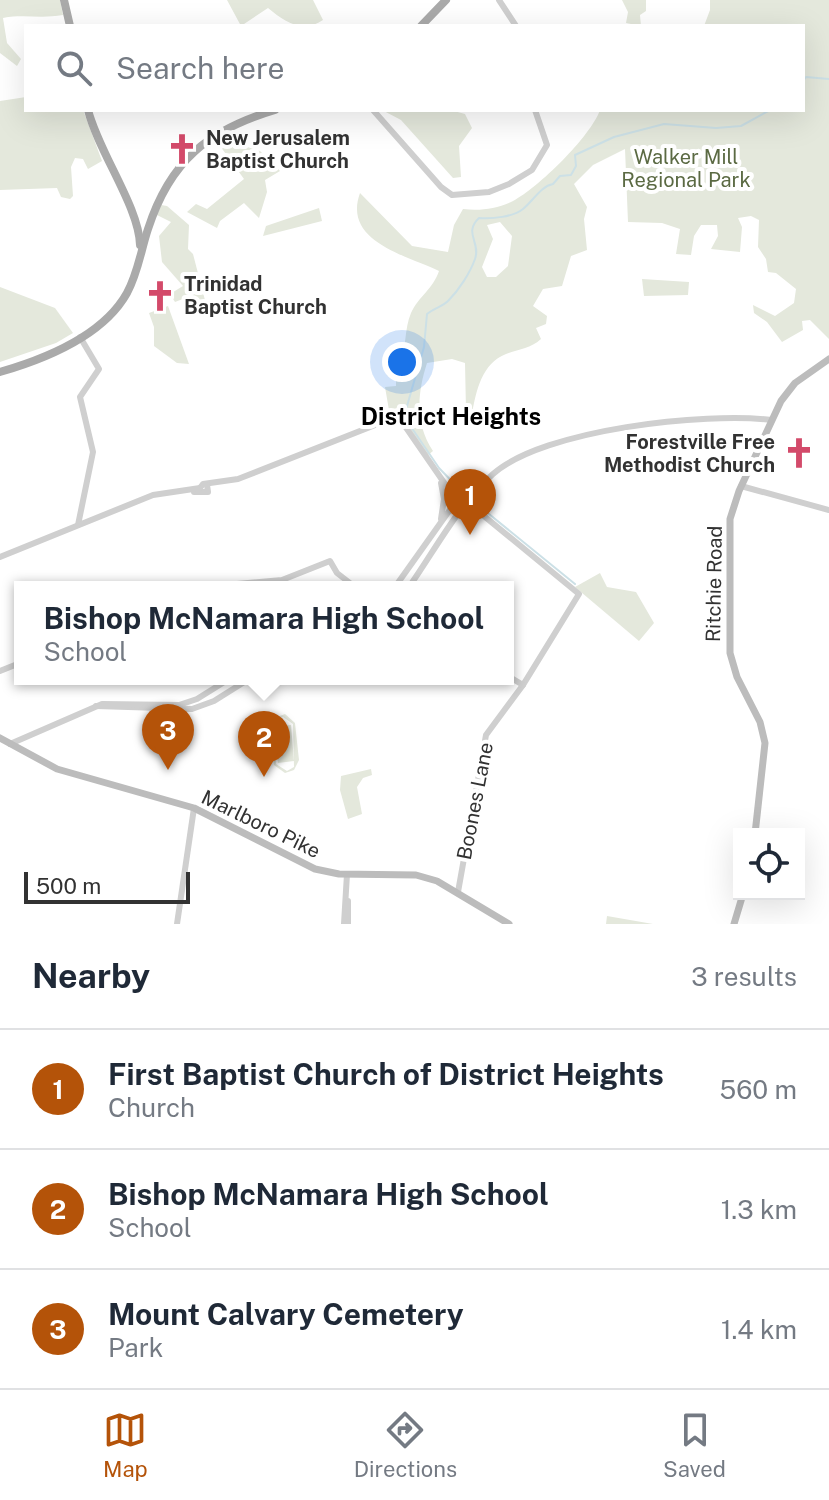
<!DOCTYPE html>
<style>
:root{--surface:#fff;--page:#f2f2f3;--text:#1f2937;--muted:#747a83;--line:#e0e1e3;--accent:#b45309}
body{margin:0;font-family:"Public Sans",sans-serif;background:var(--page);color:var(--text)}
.controls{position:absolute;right:24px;bottom:24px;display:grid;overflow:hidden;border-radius:0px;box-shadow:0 8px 32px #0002}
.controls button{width:72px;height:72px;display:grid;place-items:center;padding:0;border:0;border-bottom:2px solid var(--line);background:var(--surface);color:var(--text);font:40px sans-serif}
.scale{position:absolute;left:24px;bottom:20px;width:166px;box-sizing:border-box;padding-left:8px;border:4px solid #323232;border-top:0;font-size:22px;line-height:28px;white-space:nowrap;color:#323232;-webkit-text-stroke:6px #fff;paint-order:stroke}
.you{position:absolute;left:402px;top:362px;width:28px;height:28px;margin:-20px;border:6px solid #fff;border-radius:50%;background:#1a73e8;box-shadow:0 0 0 12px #1a73e833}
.badge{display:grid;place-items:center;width:52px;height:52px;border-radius:50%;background:var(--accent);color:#fff;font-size:26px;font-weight:700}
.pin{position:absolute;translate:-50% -66px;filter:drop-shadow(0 2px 4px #0008)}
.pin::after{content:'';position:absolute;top:42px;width:28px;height:24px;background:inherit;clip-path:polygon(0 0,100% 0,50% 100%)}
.popup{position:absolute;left:14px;top:581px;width:500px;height:104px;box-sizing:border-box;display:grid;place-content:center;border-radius:0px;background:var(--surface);filter:drop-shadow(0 2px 6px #0005);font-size:26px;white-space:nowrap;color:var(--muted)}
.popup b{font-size:30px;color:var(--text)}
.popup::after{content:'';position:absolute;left:50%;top:100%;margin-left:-16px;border:16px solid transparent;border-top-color:var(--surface)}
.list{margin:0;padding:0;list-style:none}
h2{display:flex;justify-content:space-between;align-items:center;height:104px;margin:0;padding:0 32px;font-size:34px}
h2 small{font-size:26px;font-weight:400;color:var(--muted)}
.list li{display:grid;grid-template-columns:52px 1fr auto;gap:24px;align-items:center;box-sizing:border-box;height:120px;padding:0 32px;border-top:2px solid var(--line)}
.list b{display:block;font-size:30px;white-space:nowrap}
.list p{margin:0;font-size:26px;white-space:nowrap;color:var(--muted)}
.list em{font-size:26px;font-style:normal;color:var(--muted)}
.icon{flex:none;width:44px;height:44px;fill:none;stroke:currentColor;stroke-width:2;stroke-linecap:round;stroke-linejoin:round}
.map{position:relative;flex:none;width:829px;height:924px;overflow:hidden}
.search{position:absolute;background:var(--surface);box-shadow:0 8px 32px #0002;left:24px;right:24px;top:24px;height:88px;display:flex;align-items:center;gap:20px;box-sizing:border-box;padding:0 28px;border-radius:0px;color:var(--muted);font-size:30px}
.sheet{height:464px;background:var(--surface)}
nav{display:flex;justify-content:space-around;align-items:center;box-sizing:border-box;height:112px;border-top:2px solid var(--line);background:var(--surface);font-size:22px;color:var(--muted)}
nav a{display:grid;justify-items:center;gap:4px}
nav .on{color:var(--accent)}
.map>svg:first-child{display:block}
</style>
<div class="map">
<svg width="829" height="924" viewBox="0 0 829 924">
<rect width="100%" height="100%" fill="#fff"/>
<g fill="#e4e8dc" fill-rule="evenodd">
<path d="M0 0H60L63 15C40 19 24 14 3 18L7 43 21 59 17 66 0 53Z"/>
<path d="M227 0H313L323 20C303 34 285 22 268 8L241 26Z"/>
<polygon points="622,0 646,0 646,11 640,15 641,26 626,23 628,12"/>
<path d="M710 0H829V339L810 320 802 321 803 330 782 342 767 322 754 313 753 305 775 316 794 303 796 289 776 273 768 272 766 259 758 247 759 220 751 216 738 218 742 227 740 252 711 249 718 236 717 225H701L694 236 691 255 676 254 680 229 662 223 628 222 625 149 593 165 574 184 587 207 584 219 587 250 571 256 562 286 543 289 533 306 547 316 546 324 536 328 541 339C530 349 519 349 506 354 482 363 476 391 472 414L466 411 465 363 452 359 427 363C417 394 415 424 433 451L427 456 400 412 390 416 385 387 396 386V377L387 376 386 365 400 362C407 346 404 330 411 313 419 296 433 289 439 271 409 256 342 242 360 193L412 246 448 252 454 225 463 209C480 211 497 209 513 201 538 188 591 136 600 110H803V26H704L710 10ZM500 222 512 236 508 266 496 277H487L482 267 493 239 487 225Z"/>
<polygon points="26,97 26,110 83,110 102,161 88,169 83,159 75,158 71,167 73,196 70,199 61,197 57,188 0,190 0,101"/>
<polygon points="382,110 450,110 465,114 472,128 459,146 461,177 453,178 401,120"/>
<polygon points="231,128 238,144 260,151 280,171 265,180 267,192 259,218 244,203 220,221 217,228 187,212 196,204 207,209 244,179 215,139"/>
<polygon points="161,205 167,206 189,225 188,249 193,254 207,308 197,310 193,295 175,302 170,294 183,286 162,262 159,236 171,222 157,215"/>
<polygon points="319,208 322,221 263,236 266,226"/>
<polygon points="642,279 689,282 688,295 644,296"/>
<polygon points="0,287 55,308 73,333 56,343 0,362"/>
<polygon points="168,306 189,364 177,363 154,346 154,327 149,313"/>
<polygon points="600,573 607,587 636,592 654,623 639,641 575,587"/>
<path d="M285 714 295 723 299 760 294 770 285 773 274 765 269 720ZM283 717 293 724 294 767 287 771 276 764 272 727 275 720Z"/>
<polygon points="291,725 294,761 278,763 274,726"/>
<polygon points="371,769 372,775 363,778 357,787 362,814 348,819 340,790 341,776"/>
<polygon points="607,916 653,924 606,924"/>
</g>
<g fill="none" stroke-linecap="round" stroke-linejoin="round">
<g stroke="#cce0e6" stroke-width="2">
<polyline points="803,81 806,77 829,79"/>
<path d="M467 497 439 468 407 421 405 413 424 347 427 314C433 309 443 306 448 301 459 290 470 273 475 259 481 242 463 233 479 218 492 219 513 217 523 209 533 201 541 186 553 184L560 176 571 175 576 166 575 155 614 137 664 124 716 128 741 126 770 110"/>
<polyline points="473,501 575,584"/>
</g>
<g stroke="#cfcfcf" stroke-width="6">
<polyline points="499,0 516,26"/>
<polyline points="373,110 441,187 452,195 489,192 509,184 532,170 547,145 535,110"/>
<polyline points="441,483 444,499 441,519"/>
<polyline points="741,486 829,510"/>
<polyline points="200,488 203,484 238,479 398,416 445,484 579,594 523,685 486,735 458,892"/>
<polyline points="194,492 208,492 207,485"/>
<polyline points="78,525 93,452 80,397 99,369 80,337"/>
<polyline points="0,557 153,495 200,488"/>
<polyline points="204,587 282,580 330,561 337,573 355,587"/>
<polyline points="395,587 454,504 463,500"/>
<path d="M409 587C435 550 459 504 493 474 544 429 705 412 772 420"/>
<polyline points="0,671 20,663"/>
<polyline points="508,676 523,685"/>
<polyline points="96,706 192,709 214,701 249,679"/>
<polyline points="10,744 102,704 179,705 197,699 229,679"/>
<polyline points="177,924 194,808"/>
<polyline points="344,924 347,874"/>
<polyline points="348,924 348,901"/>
</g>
<g stroke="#bcbcbc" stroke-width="7">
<polyline points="0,738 57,769 194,808 315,869 339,874 416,875 437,881 509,924"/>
<polyline points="755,834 765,743 760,722 737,677 730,653 730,519 739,491 781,401 795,383 829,359"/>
<polyline points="734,924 743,894"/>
</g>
<g stroke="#aaa" stroke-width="8">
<polyline points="64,0 70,26"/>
<polyline points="421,26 446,0"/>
<path d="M88 110C99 153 139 207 140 245"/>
<path d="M0 372C45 359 103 336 127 293 138 273 141 250 148 229 170 161 208 130 275 110"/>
</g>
</g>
<defs>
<symbol id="church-bare" viewBox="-9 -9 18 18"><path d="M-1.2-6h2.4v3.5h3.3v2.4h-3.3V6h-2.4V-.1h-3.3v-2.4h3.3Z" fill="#d34a6a" stroke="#fff" stroke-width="2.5" paint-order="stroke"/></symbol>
</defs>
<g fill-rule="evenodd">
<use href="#church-bare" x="160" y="127" width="44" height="44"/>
<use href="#church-bare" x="138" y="274" width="44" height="44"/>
<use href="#church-bare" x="777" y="431" width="44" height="44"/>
</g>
<g text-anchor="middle" stroke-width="8" stroke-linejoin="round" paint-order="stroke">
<g font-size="20" font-weight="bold" fill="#323232" stroke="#fff" text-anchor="start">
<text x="206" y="145">New Jerusalem<tspan x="206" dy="23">Baptist Church</tspan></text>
<text x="184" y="291">Trinidad<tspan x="184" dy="23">Baptist Church</tspan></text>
<text x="775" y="449" text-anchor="end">Forestville Free<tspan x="775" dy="23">Methodist Church</tspan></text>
</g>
<g font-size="20" fill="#5b6a43" stroke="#fff">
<text x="686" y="164">Walker Mill<tspan x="686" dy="23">Regional Park</tspan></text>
</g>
<g font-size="20" fill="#323232" stroke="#fff">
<text transform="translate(714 584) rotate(-89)" y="7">Ritchie Road</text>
<text transform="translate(475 801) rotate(-79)" y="7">Boones Lane</text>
<text transform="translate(261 824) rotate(26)" y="7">Marlboro Pike</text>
</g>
<g font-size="24" font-weight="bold" fill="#000" stroke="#fff">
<text x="451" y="425">District Heights</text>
</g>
</g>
</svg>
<div class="controls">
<button><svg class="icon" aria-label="locate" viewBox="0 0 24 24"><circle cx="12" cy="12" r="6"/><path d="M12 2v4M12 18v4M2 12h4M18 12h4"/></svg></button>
</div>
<div class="scale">500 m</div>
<div class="you"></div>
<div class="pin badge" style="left:470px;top:535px">1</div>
<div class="pin badge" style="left:264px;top:777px">2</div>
<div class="popup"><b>Bishop McNamara High School</b>School</div>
<div class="pin badge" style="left:168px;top:770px">3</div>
<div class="search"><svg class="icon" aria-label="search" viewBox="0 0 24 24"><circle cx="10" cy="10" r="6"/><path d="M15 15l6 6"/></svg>Search here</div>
</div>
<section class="sheet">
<h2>Nearby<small>3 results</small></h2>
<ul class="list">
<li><span class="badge">1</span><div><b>First Baptist Church of District Heights</b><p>Church</p></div><em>560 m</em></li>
<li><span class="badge">2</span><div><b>Bishop McNamara High School</b><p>School</p></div><em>1.3 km</em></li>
<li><span class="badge">3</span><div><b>Mount Calvary Cemetery</b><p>Park</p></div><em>1.4 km</em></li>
</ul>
</section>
<nav>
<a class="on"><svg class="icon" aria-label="map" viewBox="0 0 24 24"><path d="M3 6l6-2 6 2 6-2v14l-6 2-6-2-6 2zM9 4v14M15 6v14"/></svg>Map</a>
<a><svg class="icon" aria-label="directions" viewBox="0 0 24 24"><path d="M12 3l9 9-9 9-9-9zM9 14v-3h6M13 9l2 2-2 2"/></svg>Directions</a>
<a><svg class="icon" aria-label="saved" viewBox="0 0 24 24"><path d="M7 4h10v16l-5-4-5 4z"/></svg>Saved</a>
</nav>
